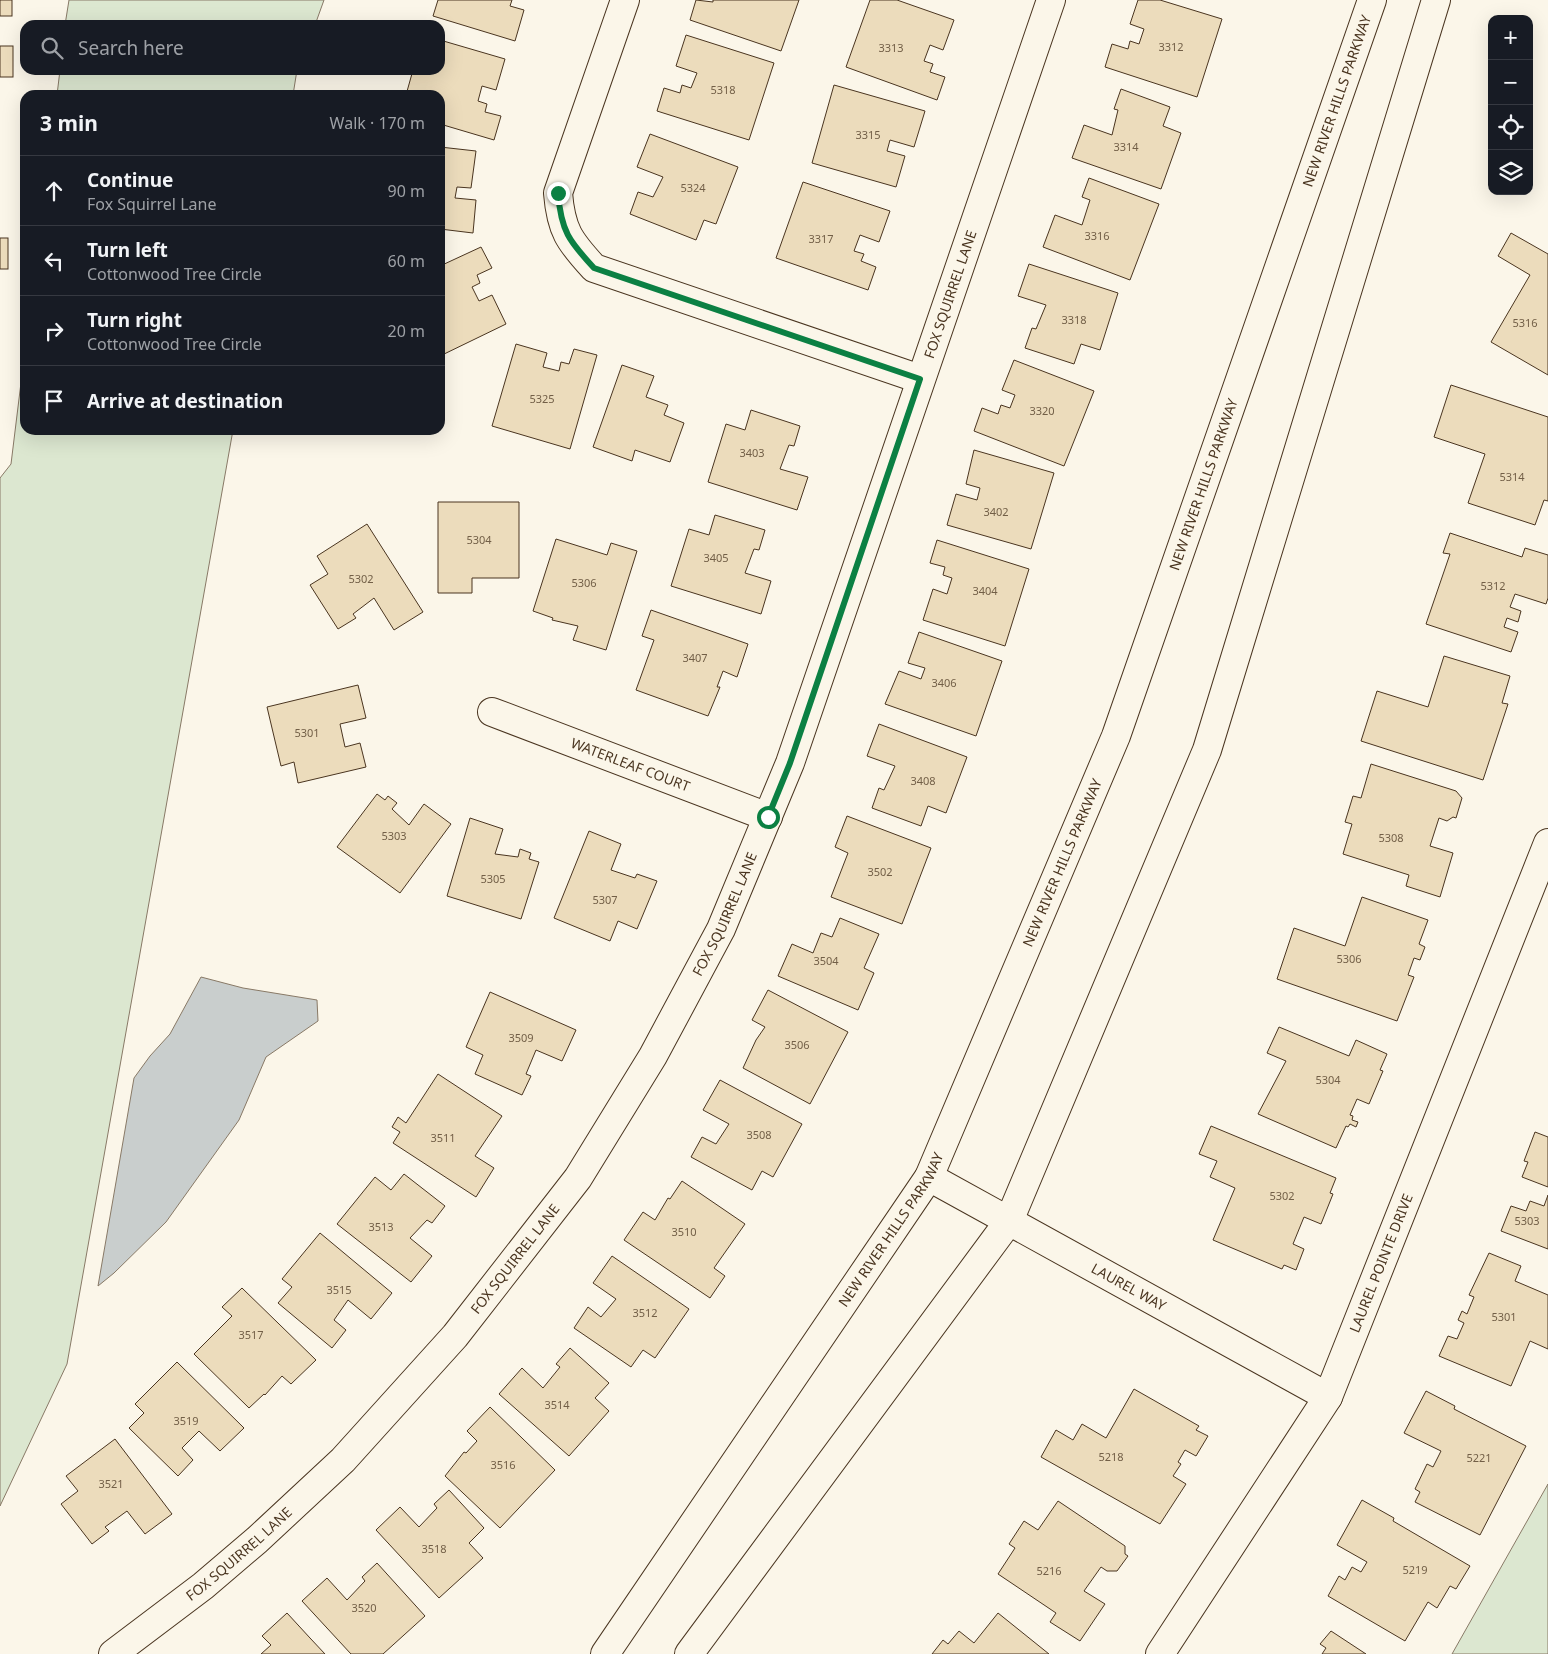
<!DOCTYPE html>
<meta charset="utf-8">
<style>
:root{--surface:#171b24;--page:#20242c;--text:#f1f3f6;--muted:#9ea1a6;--line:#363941}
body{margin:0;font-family:"Noto Sans",sans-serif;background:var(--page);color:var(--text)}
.controls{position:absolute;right:15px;top:15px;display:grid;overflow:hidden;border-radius:10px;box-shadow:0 5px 20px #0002}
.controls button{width:45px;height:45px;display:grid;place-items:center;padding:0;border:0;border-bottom:1px solid var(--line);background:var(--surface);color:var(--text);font:25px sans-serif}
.stop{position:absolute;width:15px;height:15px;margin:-11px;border:4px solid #0b8043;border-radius:50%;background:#fff}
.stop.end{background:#0b8043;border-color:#fff;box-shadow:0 1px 5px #0008}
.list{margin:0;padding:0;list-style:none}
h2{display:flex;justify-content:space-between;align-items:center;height:65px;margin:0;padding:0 20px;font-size:21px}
h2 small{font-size:16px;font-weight:400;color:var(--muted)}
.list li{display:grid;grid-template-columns:32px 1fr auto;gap:15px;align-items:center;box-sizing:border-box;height:70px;padding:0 20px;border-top:1px solid var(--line)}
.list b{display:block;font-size:19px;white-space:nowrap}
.list p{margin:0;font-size:16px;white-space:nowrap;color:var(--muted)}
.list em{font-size:16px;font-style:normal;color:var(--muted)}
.icon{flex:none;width:28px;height:28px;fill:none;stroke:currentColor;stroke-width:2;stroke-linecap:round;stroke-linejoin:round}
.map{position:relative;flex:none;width:1548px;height:1654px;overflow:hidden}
.search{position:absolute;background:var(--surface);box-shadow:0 5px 20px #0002;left:20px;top:20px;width:425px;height:55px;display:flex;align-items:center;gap:12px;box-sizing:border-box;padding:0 18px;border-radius:15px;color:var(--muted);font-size:19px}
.panel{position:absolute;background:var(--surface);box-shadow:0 5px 20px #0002;left:20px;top:90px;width:425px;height:345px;border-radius:15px}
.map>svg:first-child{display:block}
</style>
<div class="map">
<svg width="1548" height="1654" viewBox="0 0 1548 1654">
<rect width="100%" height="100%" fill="#fbf6e9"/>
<g fill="#dce7d0" stroke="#887966">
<polygon points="69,0 324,0 315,25 65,25"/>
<polygon points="60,70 297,70 293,95 57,95"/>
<polygon points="25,350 25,430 233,430 67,1364 0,1506 0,478 11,464"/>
<polygon points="1548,1484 1548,1654 1452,1654"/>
</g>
<polygon fill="#c9cecd" stroke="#887966" points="201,977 243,988 317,1000 318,1021 266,1057 239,1120 166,1222 114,1273 98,1286 134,1078 150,1056 170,1034"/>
<g fill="#ecdcbc" stroke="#4a3520">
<rect x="0" y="0" width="12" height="16"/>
<polygon points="438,0 512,0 510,6 524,10 515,41 433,16"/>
<polygon points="696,0 713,2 713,0 799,0 781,51 690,20"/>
<polygon points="870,0 897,0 954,20 943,50 930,45 924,61 933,64 930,72 945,77 937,100 846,67"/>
<polygon points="1138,0 1160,0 1222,19 1197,97 1105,67 1112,44 1128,49 1130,41 1139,44 1144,29 1130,24"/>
<polygon points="686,35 774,63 749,140 657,111 664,88 680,93 682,85 691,88 697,73 676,66"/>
<polygon points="440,40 505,59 496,90 482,86 478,101 487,104 485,112 501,116 494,140 440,124 440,95 406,95 413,70 440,70"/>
<rect x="0" y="46" width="13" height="31"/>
<polygon points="834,85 925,111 914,147 890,140 887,151 905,156 896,187 812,163"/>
<polygon points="1121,89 1170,107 1163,126 1181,133 1161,189 1072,158 1084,125 1112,135 1118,110 1114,109"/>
<polygon points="650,134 738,167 716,224 704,220 696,240 630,214 638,192 653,197 663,177 637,167"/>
<polygon points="440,147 476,151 471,188 457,187 455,198 476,200 473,233 440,229"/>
<polygon points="1089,178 1159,204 1130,280 1043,247 1055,215 1082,225 1090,200 1082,197"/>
<polygon points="803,182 890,211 879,242 860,235 854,251 864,254 861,261 876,267 868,290 776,258"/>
<polygon points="1511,233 1548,254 1548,375 1491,342 1530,275 1498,256"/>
<rect x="0" y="238" width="8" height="31"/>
<polygon points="481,247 492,268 477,275 480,283 472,287 479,301 492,295 506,324 440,356 440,266"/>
<polygon points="1029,264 1118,293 1100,350 1081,344 1074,364 1025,348 1032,328 1036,329 1046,305 1018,296"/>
<polygon points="516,344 547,353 543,367 559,371 561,362 569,364 574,349 597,355 570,449 492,426"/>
<polygon points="1014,360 1094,391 1064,466 974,431 982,408 998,414 1001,405 1010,408 1015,395 1002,390"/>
<polygon points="622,365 654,376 646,397 668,405 664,415 684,423 670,462 635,450 632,461 593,447"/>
<polygon points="1451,385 1548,417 1548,501 1544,500 1535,525 1468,503 1485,454 1434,437"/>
<polygon points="751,410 800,426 794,446 789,445 780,469 808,477 797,510 708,482 726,424 745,430"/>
<polygon points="974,450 1054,473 1031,549 947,525 956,494 977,500 980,488 966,484"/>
<polygon points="438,502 519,502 519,578 472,578 472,593 438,593"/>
<polygon points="715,515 765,530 759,550 754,549 745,573 771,581 761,614 671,586 689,529 709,535"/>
<polygon points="367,524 423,612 394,630 374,598 353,614 356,618 338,629 310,585 328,574 317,556"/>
<polygon points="1450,533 1522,557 1525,548 1548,555 1548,598 1546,604 1515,594 1510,607 1521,611 1518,622 1507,618 1504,627 1518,632 1511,652 1426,624 1450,554 1443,553"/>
<polygon points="556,539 607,555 611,543 637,551 606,650 573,640 578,626 552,620 553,618 533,611"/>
<polygon points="937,540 1029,569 1005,646 923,620 933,589 947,594 952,578 943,575 945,567 930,563"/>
<polygon points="651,610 748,644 737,677 723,671 717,687 720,687 708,716 636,690 654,640 642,636"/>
<polygon points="919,632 1002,661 976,736 885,704 899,671 921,679 925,668 908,663"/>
<polygon points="1444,656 1510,676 1502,703 1508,704 1483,780 1361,741 1377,691 1428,707"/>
<polygon points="358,685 366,718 340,724 345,747 360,743 366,767 298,783 294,762 281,766 267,707"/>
<polygon points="879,724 967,757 946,813 928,806 921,826 872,808 879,788 884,790 895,766 867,756"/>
<polygon points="1371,764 1456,791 1462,798 1456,818 1453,817 1447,821 1439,818 1430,846 1453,853 1440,897 1406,886 1409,875 1343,854 1352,824 1345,822 1353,796 1361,798"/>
<polygon points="377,794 385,800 388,796 397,803 392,809 409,825 424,804 451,824 400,893 337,847"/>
<polygon points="847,816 931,848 902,924 831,897 848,853 835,847"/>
<polygon points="470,818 503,829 495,854 518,857 520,849 531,853 529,859 539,862 521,919 447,896"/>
<polygon points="589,831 621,844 611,870 635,878 637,874 657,881 637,929 618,921 610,941 554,918"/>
<polygon points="1362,897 1428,920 1419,944 1425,947 1420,960 1414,958 1408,975 1414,977 1397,1021 1277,979 1294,928 1345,946"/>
<polygon points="840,918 879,934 864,968 874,973 858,1010 778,976 792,944 813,953 821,933 832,937"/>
<polygon points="768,990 848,1032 810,1104 743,1068 756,1040 765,1027 752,1020"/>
<polygon points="490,992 576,1030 562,1061 536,1050 526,1074 531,1076 522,1095 475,1074 483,1055 466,1047"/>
<polygon points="1279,1027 1349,1056 1356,1040 1387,1054 1380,1070 1383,1071 1369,1104 1357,1099 1350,1115 1353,1116 1352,1120 1358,1122 1356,1127 1350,1124 1348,1127 1346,1126 1336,1148 1258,1114 1286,1061 1267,1053"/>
<polygon points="438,1074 502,1116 475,1156 494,1168 476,1197 393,1143 400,1132 392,1127 398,1117 406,1123"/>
<polygon points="720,1080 802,1124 773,1177 762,1171 752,1190 691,1157 702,1137 716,1144 729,1124 703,1110"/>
<polygon points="1211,1126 1336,1178 1330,1193 1333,1194 1321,1224 1304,1217 1293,1244 1304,1249 1296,1270 1284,1265 1282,1269 1213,1240 1235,1188 1210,1177 1217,1161 1199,1154"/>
<polygon points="1535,1132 1548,1137 1548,1187 1522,1177 1528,1162 1524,1161"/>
<polygon points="404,1174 445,1206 432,1223 427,1220 410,1238 432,1256 411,1282 337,1224 375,1177 391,1190"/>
<polygon points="682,1181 745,1224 714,1268 725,1276 710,1298 624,1240 643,1212 655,1220 668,1198 670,1199"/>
<polygon points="1548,1195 1548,1249 1501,1231 1511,1206 1526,1211 1530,1201 1544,1206"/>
<polygon points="320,1233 392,1293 371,1319 348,1300 334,1320 346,1330 332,1348 278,1303 292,1287 282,1279"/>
<polygon points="1489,1253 1521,1266 1515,1281 1548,1295 1548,1349 1530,1341 1511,1386 1439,1356 1448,1336 1457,1339 1464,1323 1458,1320 1462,1311 1467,1314 1474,1297 1469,1295"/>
<polygon points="612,1256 689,1309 655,1358 643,1350 631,1367 574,1328 588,1307 601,1317 616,1299 593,1283"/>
<polygon points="242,1288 316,1360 291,1384 282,1376 265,1395 264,1394 249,1408 194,1354 232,1316 222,1307"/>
<polygon points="570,1348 609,1383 595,1398 609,1411 569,1456 499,1394 522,1368 543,1388 560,1367 556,1364"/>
<polygon points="177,1362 244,1428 220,1451 199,1431 182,1448 193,1460 178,1476 129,1428 144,1413 135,1404"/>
<polygon points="1134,1389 1199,1426 1196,1430 1208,1436 1196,1456 1185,1450 1178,1462 1181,1464 1173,1476 1186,1484 1160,1524 1041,1457 1056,1430 1073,1440 1082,1424 1106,1438"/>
<polygon points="1426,1391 1455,1406 1454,1409 1526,1446 1480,1535 1415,1502 1420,1492 1415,1489 1427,1464 1433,1467 1441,1451 1404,1433"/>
<polygon points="490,1407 555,1470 500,1528 445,1476 464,1452 466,1453 477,1441 467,1431"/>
<polygon points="115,1439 172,1514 145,1534 127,1511 105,1527 109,1531 92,1544 61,1504 78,1491 66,1476"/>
<polygon points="449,1490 484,1528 469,1543 483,1558 439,1598 376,1530 400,1507 419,1527 437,1508 434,1504"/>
<polygon points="1362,1500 1394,1518 1393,1521 1470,1566 1456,1589 1450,1586 1437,1608 1428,1602 1405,1641 1328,1596 1339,1576 1345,1580 1352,1567 1361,1572 1367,1562 1337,1545"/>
<polygon points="1058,1501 1125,1546 1125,1554 1128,1556 1117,1571 1107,1571 1101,1567 1084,1591 1105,1604 1080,1641 1050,1622 1056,1613 998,1574 1015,1548 1009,1544 1024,1521 1038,1530"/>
<polygon points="377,1563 425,1616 383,1654 351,1654 302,1601 327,1578 347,1600 365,1581 362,1577"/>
<polygon points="287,1613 310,1638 325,1654 261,1654 271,1645 262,1636"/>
<polygon points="998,1613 1049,1654 932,1654 943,1640 948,1644 959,1631 974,1643"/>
<polygon points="1331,1631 1366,1654 1322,1654 1326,1648 1320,1644"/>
</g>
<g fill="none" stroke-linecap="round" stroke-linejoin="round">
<defs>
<g id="street">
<path d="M625 0 558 193C561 230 569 241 594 268L920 379"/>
<path id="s1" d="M492 712 768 817"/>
<path id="s2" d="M929 1177 1328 1397"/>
<path id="s3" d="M113 1654 203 1586 257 1540 343 1460 455 1336 578 1178 653 1056 721 929 790 763 1051 0"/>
<path id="s4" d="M1160 1654 1328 1397 1548 843"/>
</g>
<g id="secondary">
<path id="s5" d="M605 1654 929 1177 1116 736 1372 0"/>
<polyline points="689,1654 1009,1221 1207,750 1436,0"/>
</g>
</defs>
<use href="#street" stroke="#4a3520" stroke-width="30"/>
<use href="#secondary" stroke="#4a3520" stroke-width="30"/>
<use href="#street" stroke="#fbf6e9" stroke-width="28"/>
<use href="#secondary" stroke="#fbf6e9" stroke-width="28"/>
</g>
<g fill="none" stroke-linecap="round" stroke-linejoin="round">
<path stroke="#0b8043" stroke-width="6" d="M558 193C561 231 569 241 594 268L920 379 790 763 768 817"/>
</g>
<g text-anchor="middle" stroke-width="4" stroke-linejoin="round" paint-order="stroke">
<g font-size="11" fill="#725f47">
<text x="1171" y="51">3312</text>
<text x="891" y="52">3313</text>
<text x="723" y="94">5318</text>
<text x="868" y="139">3315</text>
<text x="1126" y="151">3314</text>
<text x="693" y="192">5324</text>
<text x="1097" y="240">3316</text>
<text x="821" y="243">3317</text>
<text x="1074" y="324">3318</text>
<text x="1525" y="327">5316</text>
<text x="542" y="403">5325</text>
<text x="1042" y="415">3320</text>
<text x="752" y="457">3403</text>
<text x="1512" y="481">5314</text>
<text x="996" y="516">3402</text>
<text x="479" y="544">5304</text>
<text x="716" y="562">3405</text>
<text x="361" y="583">5302</text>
<text x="584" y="587">5306</text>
<text x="1493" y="590">5312</text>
<text x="985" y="595">3404</text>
<text x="695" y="662">3407</text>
<text x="944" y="687">3406</text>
<text x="307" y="737">5301</text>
<text x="923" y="785">3408</text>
<text x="394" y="840">5303</text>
<text x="1391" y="842">5308</text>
<text x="880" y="876">3502</text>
<text x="493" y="883">5305</text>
<text x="605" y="904">5307</text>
<text x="1349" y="963">5306</text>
<text x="826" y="965">3504</text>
<text x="521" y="1042">3509</text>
<text x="797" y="1049">3506</text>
<text x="1328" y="1084">5304</text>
<text x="759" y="1139">3508</text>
<text x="443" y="1142">3511</text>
<text x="1282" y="1200">5302</text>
<text x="1527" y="1225">5303</text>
<text x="381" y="1231">3513</text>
<text x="684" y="1236">3510</text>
<text x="339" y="1294">3515</text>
<text x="645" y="1317">3512</text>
<text x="1504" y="1321">5301</text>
<text x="251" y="1339">3517</text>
<text x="557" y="1409">3514</text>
<text x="186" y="1425">3519</text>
<text x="1111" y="1461">5218</text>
<text x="1479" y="1462">5221</text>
<text x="503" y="1469">3516</text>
<text x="111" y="1488">3521</text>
<text x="434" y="1553">3518</text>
<text x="1415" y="1574">5219</text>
<text x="1049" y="1575">5216</text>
<text x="364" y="1612">3520</text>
</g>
<g font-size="14" fill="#4a3520" stroke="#fbf6e9">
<text dy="5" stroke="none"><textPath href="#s5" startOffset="1728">NEW RIVER HILLS PARKWAY</textPath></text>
<text dy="5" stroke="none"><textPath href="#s3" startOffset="1631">FOX SQUIRREL LANE</textPath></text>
<text dy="5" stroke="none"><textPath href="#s5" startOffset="1322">NEW RIVER HILLS PARKWAY</textPath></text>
<text dy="5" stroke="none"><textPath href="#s1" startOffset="148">WATERLEAF COURT</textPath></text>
<text dy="5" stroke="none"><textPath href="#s5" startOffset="918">NEW RIVER HILLS PARKWAY</textPath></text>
<text dy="5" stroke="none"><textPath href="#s3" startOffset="971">FOX SQUIRREL LANE</textPath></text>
<text dy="5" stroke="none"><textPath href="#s5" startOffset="512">NEW RIVER HILLS PARKWAY</textPath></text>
<text dy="5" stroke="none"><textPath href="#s3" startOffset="566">FOX SQUIRREL LANE</textPath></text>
<text dy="5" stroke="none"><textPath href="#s4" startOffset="451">LAUREL POINTE DRIVE</textPath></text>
<text dy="5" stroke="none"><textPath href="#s2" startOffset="228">LAUREL WAY</textPath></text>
<text dy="5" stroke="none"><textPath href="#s3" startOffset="161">FOX SQUIRREL LANE</textPath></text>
</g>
</g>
</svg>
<div class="controls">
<button>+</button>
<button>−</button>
<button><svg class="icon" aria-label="locate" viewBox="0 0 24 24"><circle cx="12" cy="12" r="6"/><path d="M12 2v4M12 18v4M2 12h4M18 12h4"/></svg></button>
<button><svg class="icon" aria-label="layers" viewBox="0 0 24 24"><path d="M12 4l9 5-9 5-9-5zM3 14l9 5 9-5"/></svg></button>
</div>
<div class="stop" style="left:768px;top:817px"></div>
<div class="stop end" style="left:558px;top:193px"></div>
<div class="search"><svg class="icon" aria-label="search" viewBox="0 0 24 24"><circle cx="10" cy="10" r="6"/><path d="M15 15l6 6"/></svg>Search here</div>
<section class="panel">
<h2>3 min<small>Walk · 170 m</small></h2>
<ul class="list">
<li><svg class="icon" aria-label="ahead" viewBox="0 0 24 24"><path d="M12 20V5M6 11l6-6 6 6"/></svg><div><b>Continue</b><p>Fox Squirrel Lane</p></div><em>90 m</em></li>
<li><svg class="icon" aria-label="left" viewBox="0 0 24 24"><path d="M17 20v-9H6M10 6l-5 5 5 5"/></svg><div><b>Turn left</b><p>Cottonwood Tree Circle</p></div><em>60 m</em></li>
<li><svg class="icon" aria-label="right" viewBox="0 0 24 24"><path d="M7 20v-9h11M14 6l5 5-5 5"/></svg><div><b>Turn right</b><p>Cottonwood Tree Circle</p></div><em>20 m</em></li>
<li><svg class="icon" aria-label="arrive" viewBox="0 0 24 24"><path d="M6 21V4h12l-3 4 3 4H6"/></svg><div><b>Arrive at destination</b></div></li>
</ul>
</section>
</div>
